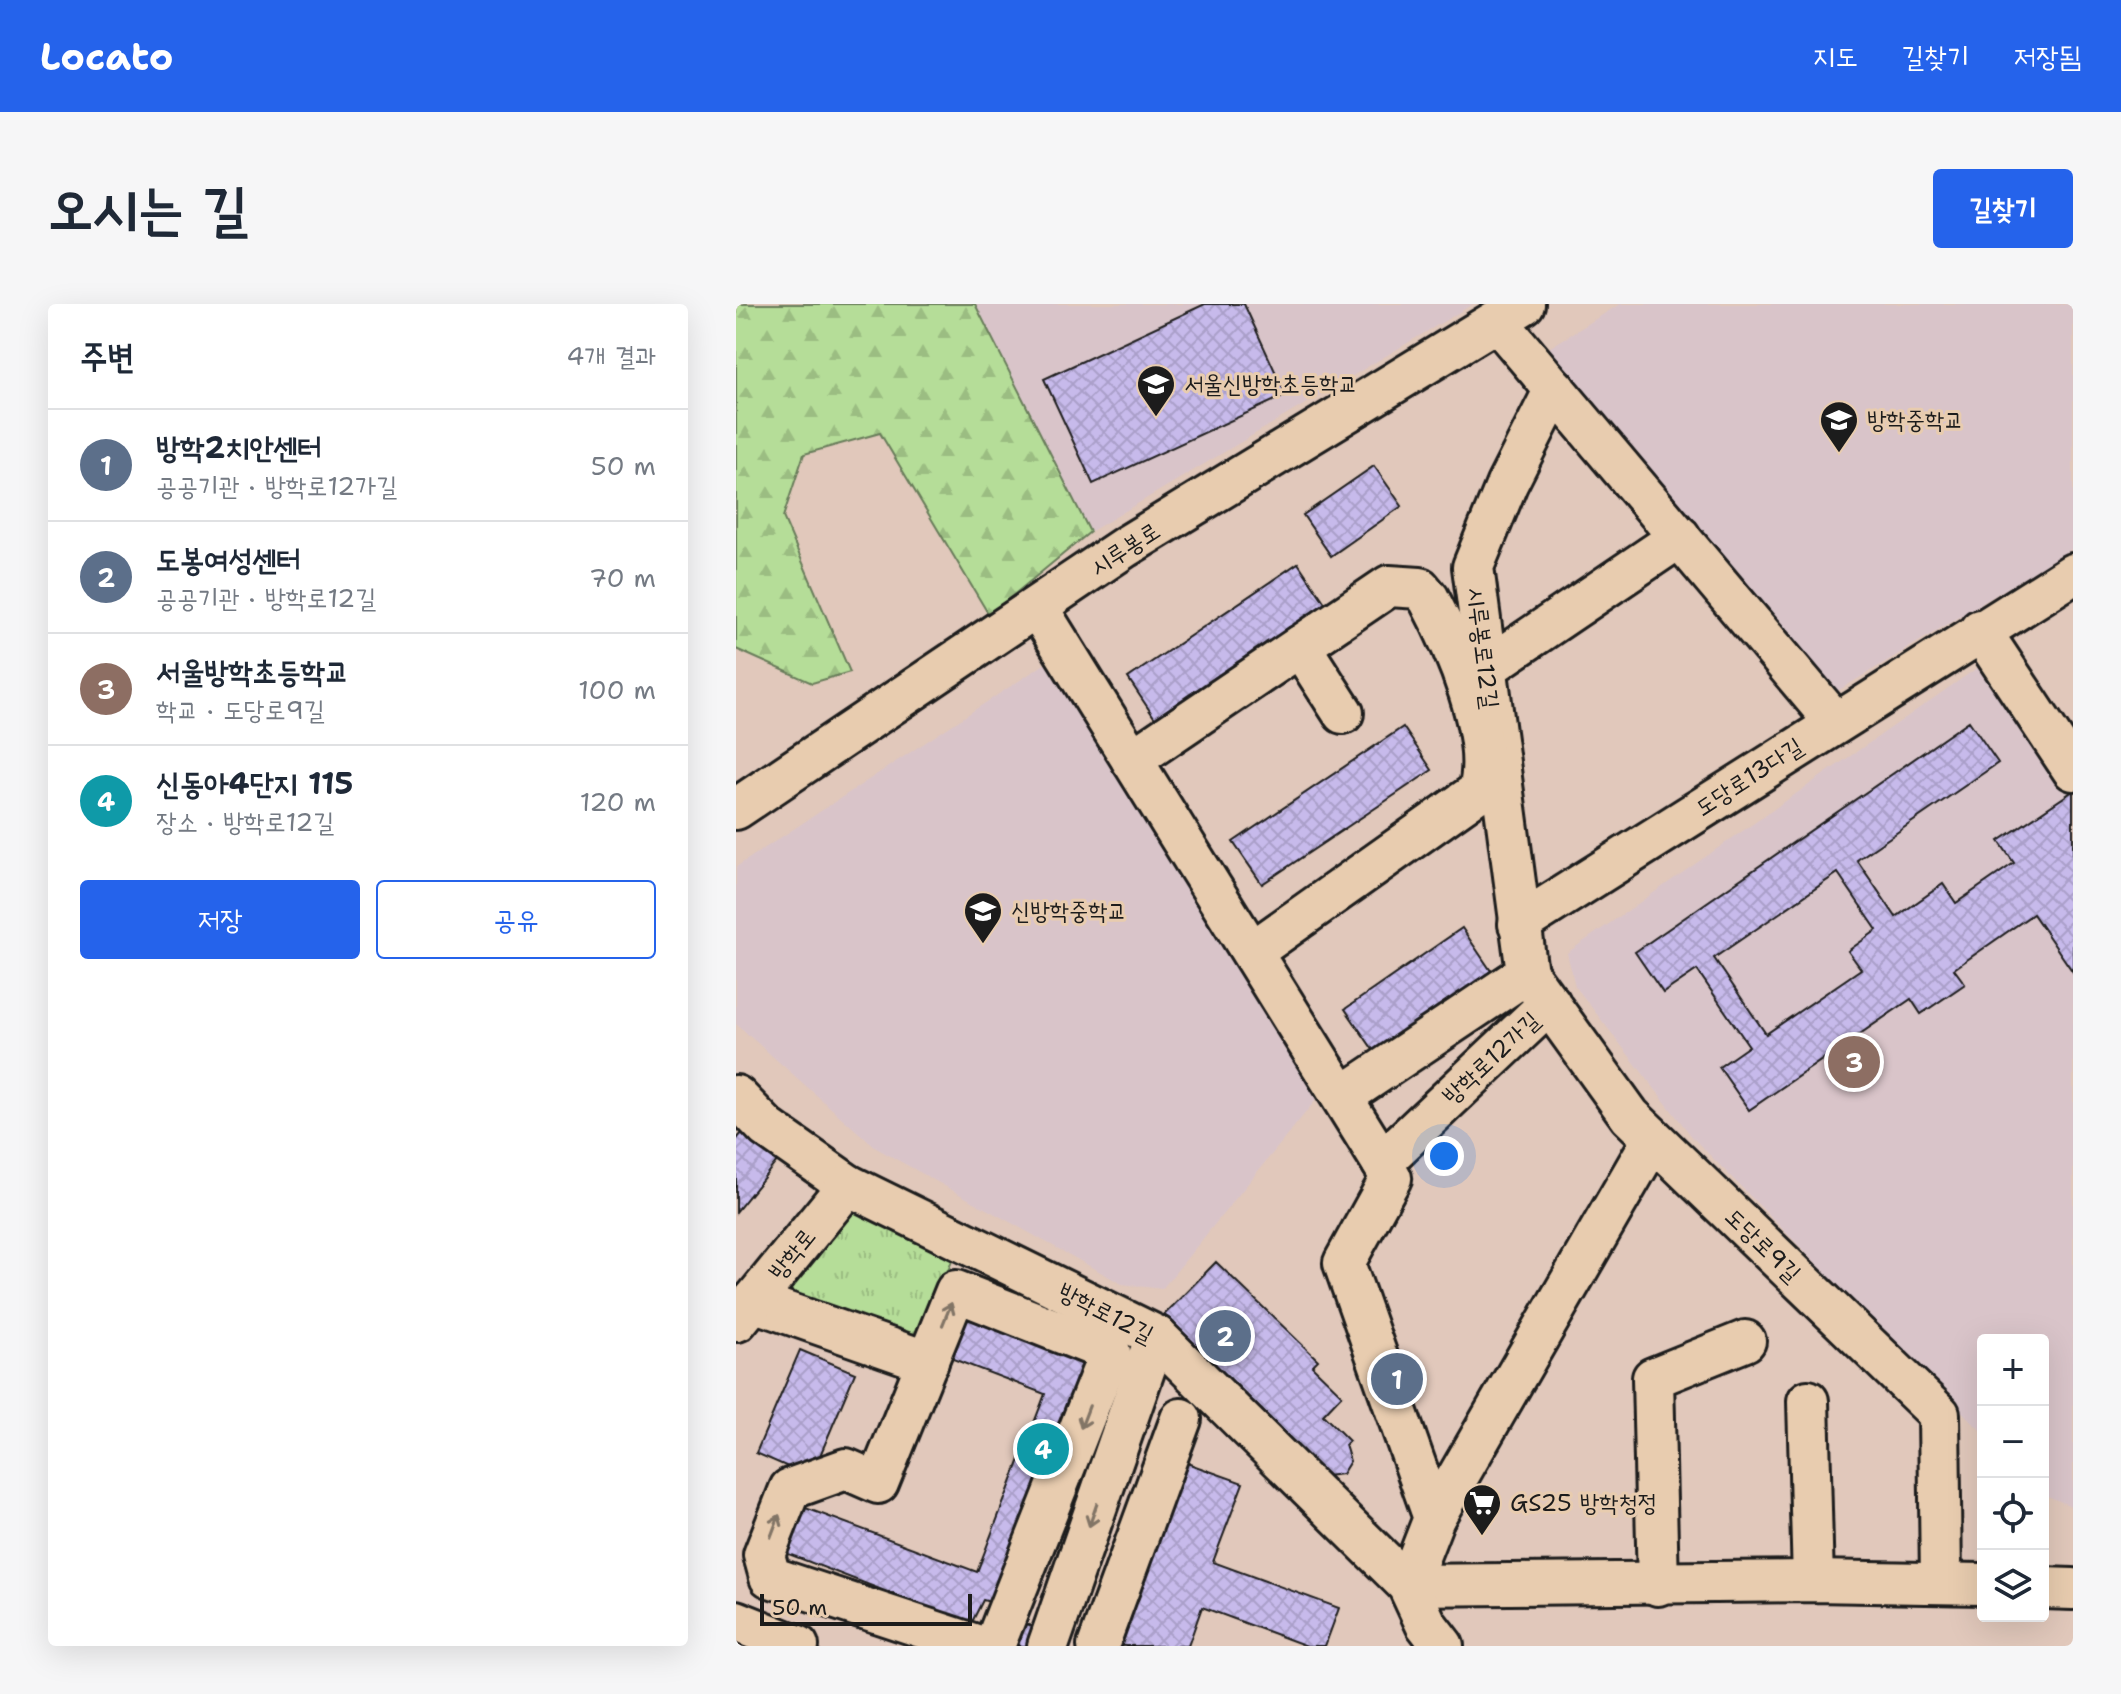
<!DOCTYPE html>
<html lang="ko">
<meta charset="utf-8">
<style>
:root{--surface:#fff;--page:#f6f6f7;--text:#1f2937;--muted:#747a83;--line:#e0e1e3;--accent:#2563eb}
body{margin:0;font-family:"Shantell Sans","Poor Story",sans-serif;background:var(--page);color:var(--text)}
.controls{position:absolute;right:24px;bottom:24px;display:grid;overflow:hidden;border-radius:8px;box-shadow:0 8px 32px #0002}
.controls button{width:72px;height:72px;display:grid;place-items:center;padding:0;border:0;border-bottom:2px solid var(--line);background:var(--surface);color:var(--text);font:40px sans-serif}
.scale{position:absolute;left:24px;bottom:20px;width:212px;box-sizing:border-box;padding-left:8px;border:4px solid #1c1c1c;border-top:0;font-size:22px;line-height:28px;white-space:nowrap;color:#1c1c1c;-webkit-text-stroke:6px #e8ccaf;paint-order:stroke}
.you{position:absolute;left:708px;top:852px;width:28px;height:28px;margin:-20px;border:6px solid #fff;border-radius:50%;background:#1a73e8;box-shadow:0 0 0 12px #1a73e833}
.badge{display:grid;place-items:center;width:52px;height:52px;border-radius:50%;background:var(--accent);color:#fff;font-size:26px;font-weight:700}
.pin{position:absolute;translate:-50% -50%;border:4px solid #fff;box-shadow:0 2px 8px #0006}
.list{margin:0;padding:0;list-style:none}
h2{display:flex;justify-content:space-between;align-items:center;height:104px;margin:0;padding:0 32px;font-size:34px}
h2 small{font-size:26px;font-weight:400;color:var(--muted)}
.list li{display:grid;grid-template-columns:52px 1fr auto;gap:24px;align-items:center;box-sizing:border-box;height:112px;padding:0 32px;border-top:2px solid var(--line)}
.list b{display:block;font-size:30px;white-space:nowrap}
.list p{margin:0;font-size:26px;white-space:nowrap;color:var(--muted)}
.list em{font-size:26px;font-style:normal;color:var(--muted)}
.actions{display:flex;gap:16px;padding:24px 32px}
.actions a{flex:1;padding:18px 0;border:2px solid var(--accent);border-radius:8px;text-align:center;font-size:28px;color:var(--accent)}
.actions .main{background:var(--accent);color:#fff}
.icon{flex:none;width:44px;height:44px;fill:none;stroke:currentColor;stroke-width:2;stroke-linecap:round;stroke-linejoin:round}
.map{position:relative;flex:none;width:1337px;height:1342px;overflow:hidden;border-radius:8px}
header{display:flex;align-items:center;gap:48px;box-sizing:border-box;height:112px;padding:0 40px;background:var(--accent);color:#fff}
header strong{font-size:38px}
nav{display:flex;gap:44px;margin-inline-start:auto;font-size:28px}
.intro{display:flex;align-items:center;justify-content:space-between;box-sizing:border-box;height:192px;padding:0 48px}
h1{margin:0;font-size:56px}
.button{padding:20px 36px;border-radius:8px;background:var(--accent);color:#fff;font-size:28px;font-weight:700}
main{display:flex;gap:48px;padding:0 48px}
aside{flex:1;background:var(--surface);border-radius:8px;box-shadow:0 8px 32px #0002}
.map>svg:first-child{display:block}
</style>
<header>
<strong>Locato</strong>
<nav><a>지도</a><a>길찾기</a><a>저장됨</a></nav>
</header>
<div class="intro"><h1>오시는 길</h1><a class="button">길찾기</a></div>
<main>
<aside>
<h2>주변<small>4개 결과</small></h2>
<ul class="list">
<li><span class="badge" style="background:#5c6f8a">1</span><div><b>방학2치안센터</b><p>공공기관 · 방학로12가길</p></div><em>50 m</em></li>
<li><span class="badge" style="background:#5c6f8a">2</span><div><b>도봉여성센터</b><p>공공기관 · 방학로12길</p></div><em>70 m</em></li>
<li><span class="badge" style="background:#8d6e63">3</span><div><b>서울방학초등학교</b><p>학교 · 도당로9길</p></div><em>100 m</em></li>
<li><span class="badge" style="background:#0f9aa8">4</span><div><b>신동아4단지 115</b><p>장소 · 방학로12길</p></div><em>120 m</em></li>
</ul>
<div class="actions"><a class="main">저장</a><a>공유</a></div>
</aside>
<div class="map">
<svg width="1337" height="1342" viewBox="0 0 1337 1342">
<defs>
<pattern id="grass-tufts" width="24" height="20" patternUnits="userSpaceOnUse" patternTransform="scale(2)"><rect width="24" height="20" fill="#b5dd98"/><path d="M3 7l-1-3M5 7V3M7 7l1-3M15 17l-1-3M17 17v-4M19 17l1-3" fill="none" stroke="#9bbd82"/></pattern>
<pattern id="forest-firs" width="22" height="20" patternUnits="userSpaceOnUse" patternTransform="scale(2)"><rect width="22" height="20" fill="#b5dd98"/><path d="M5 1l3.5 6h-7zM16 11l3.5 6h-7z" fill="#9bbd82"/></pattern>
<pattern id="building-cross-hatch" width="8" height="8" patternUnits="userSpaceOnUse" patternTransform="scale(2)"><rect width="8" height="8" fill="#c7baeb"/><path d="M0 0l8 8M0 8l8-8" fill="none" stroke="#aa9fc9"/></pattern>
</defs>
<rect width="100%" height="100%" fill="#e1c8bb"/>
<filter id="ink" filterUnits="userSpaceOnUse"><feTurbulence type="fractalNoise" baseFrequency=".0125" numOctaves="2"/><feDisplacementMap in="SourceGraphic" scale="16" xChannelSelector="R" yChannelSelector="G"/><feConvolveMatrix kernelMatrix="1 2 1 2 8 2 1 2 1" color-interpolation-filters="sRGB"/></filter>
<g filter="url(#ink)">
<g fill="#d9c4c9">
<polygon points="236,0 737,0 354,228"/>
<polygon points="884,0 1337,0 1337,244 1095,391 792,57"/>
<polygon points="1254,355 1337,479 1337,1203 1307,1190 1307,1036 1247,1036 1247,1129 957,834 839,682 831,649"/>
<polygon points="310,359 588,786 426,985 386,980 140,844 0,720 0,563"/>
</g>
<polygon fill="url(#grass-tufts)" stroke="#687c5a" stroke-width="2" points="114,898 220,947 182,1041 36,991"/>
<polygon fill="url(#forest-firs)" stroke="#687c5a" stroke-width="2" points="0,0 239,0 354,228 253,311 144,129 68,150 47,213 114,368 76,379 0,345"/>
<g fill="url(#building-cross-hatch)" stroke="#1c1c1c" stroke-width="2" fill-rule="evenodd">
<polygon points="469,0 508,0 550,91 357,180 308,75"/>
<polygon points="638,162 666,202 595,252 567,211"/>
<polygon points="562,259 591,302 420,416 392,374"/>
<path d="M1233 417 1262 459 1121 556 1160 613 1207 580 1220 599 1278 559 1263 537 1337 487V668L1297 610 1218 665 1229 680 1185 710 1175 695 1013 806 983 763 1013 742 961 666 927 689 899 648ZM1102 569 1141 626 1112 647 1125 665 1030 730 978 654Z"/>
<polygon points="667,423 696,466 526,580 497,538"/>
<polygon points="726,624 755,667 638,747 609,705"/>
<polygon points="7,828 42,856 0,908 0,836"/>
<polygon points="480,958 582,1056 576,1062 606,1091 587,1111 613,1137 609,1141 614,1157 606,1170 590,1172 421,1018"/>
<polygon points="230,1002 359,1056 265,1301 247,1296 235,1320 42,1246 59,1200 241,1268 309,1090 209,1052"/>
<polygon points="64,1046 119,1069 75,1173 20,1149"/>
<polygon points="448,1158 507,1179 477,1258 603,1304 589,1342 571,1342 466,1303 452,1342 380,1342"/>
<polygon points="282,1317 308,1327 301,1342 278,1342"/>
</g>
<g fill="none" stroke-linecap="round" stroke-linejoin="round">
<defs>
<g id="minor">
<polyline points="761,17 1099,418"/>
<polyline points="819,85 771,180 737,263 791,669 894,812 1203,1110 1205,1278"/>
<polyline points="301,303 646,858"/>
<polyline points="1244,326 1337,466"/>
<polyline points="564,342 607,409"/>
<polyline points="750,364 944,233"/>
<path d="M396 456 653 282 684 284 693 295C719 344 758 432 743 487L516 648"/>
<polyline points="0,505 389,243 788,0"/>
<polyline points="783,620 1337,270"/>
<polyline points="814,699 646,858 655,874 608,959 698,1214 672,1281 1077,1277 1247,1280"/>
<polyline points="0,792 31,824 112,881 420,1032 672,1281 690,1320 707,1342"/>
<polyline points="607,792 791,669"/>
<polyline points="17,997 192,1058"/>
<polyline points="1,1017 112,881"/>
<polyline points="1072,1097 1077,1277"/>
<polyline points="698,1214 917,835"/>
<polyline points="922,1281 917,1074 1009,1037"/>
<polyline points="1307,1284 1337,1285"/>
<polyline points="0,1317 62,1342"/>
<polyline points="243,1342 34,1273 28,1251 54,1185 110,1165 142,1179 220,987 374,1048 258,1342"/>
<polyline points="312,1342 420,1032"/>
<polyline points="362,1342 445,1115"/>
</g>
</defs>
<use href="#minor" stroke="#1c1c1c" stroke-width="46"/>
<use href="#minor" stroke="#e8ccaf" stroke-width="40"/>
</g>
<defs><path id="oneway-shaft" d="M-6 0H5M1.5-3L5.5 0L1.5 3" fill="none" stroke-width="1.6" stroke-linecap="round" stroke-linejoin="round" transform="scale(2)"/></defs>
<g stroke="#827466">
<use href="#oneway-shaft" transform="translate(211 1010) rotate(-68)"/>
<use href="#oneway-shaft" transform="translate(349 1113) rotate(111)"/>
<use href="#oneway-shaft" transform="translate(357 1211) rotate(109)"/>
<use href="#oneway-shaft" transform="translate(39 1222) rotate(-69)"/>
</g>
</g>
<defs>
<symbol id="school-pin" viewBox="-11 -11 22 30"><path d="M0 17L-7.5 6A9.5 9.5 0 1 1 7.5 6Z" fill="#1c1c1c" stroke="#e8ccaf"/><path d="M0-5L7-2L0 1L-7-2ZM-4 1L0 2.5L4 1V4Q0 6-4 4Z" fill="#fff"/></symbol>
<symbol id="supermarket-pin" viewBox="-11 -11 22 30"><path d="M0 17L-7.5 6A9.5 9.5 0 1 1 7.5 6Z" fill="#1c1c1c" stroke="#e8ccaf"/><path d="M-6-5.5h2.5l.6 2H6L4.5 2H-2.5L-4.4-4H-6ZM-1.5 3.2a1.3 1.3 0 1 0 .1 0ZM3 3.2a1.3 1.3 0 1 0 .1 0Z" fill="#fff"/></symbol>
</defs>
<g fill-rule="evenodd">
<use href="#school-pin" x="398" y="58" width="44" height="60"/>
<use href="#school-pin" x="1081" y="94" width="44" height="60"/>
<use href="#school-pin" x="225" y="585" width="44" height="60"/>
<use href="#supermarket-pin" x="724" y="1177" width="44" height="60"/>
</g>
<g text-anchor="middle" stroke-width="6" stroke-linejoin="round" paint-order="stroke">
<g font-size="24" fill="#1c1c1c" stroke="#e8ccaf" text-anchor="start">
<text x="448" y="88">서울신방학초등학교</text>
<text x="1131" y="124">방학중학교</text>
<text x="275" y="615">신방학중학교</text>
<text x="774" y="1207">GS25 방학청정</text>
</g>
<g font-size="24" fill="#1c1c1c" stroke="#e8ccaf">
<text transform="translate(389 245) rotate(-33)" y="8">시루봉로</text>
<text transform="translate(747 344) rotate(83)" y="8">시루봉로12길</text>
<text transform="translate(1013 473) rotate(-33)" y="8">도당로13다길</text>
<text transform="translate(755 754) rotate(-43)" y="8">방학로12가길</text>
<text transform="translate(1027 941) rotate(44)" y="8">도당로9길</text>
<text transform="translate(56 950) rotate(-51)" y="8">방학로</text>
<text transform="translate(370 1009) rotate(27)" y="8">방학로12길</text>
</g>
</g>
</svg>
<div class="controls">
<button>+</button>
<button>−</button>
<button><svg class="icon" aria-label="locate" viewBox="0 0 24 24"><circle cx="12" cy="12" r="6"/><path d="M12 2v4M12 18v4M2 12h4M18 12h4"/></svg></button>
<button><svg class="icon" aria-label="layers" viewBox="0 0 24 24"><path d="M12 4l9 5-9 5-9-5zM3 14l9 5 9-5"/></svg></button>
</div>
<div class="scale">50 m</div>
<div class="you"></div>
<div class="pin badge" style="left:661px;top:1075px;background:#5c6f8a">1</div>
<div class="pin badge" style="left:489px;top:1032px;background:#5c6f8a">2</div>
<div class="pin badge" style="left:1118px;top:758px;background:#8d6e63">3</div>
<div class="pin badge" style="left:307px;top:1145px;background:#0f9aa8">4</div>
</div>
</main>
